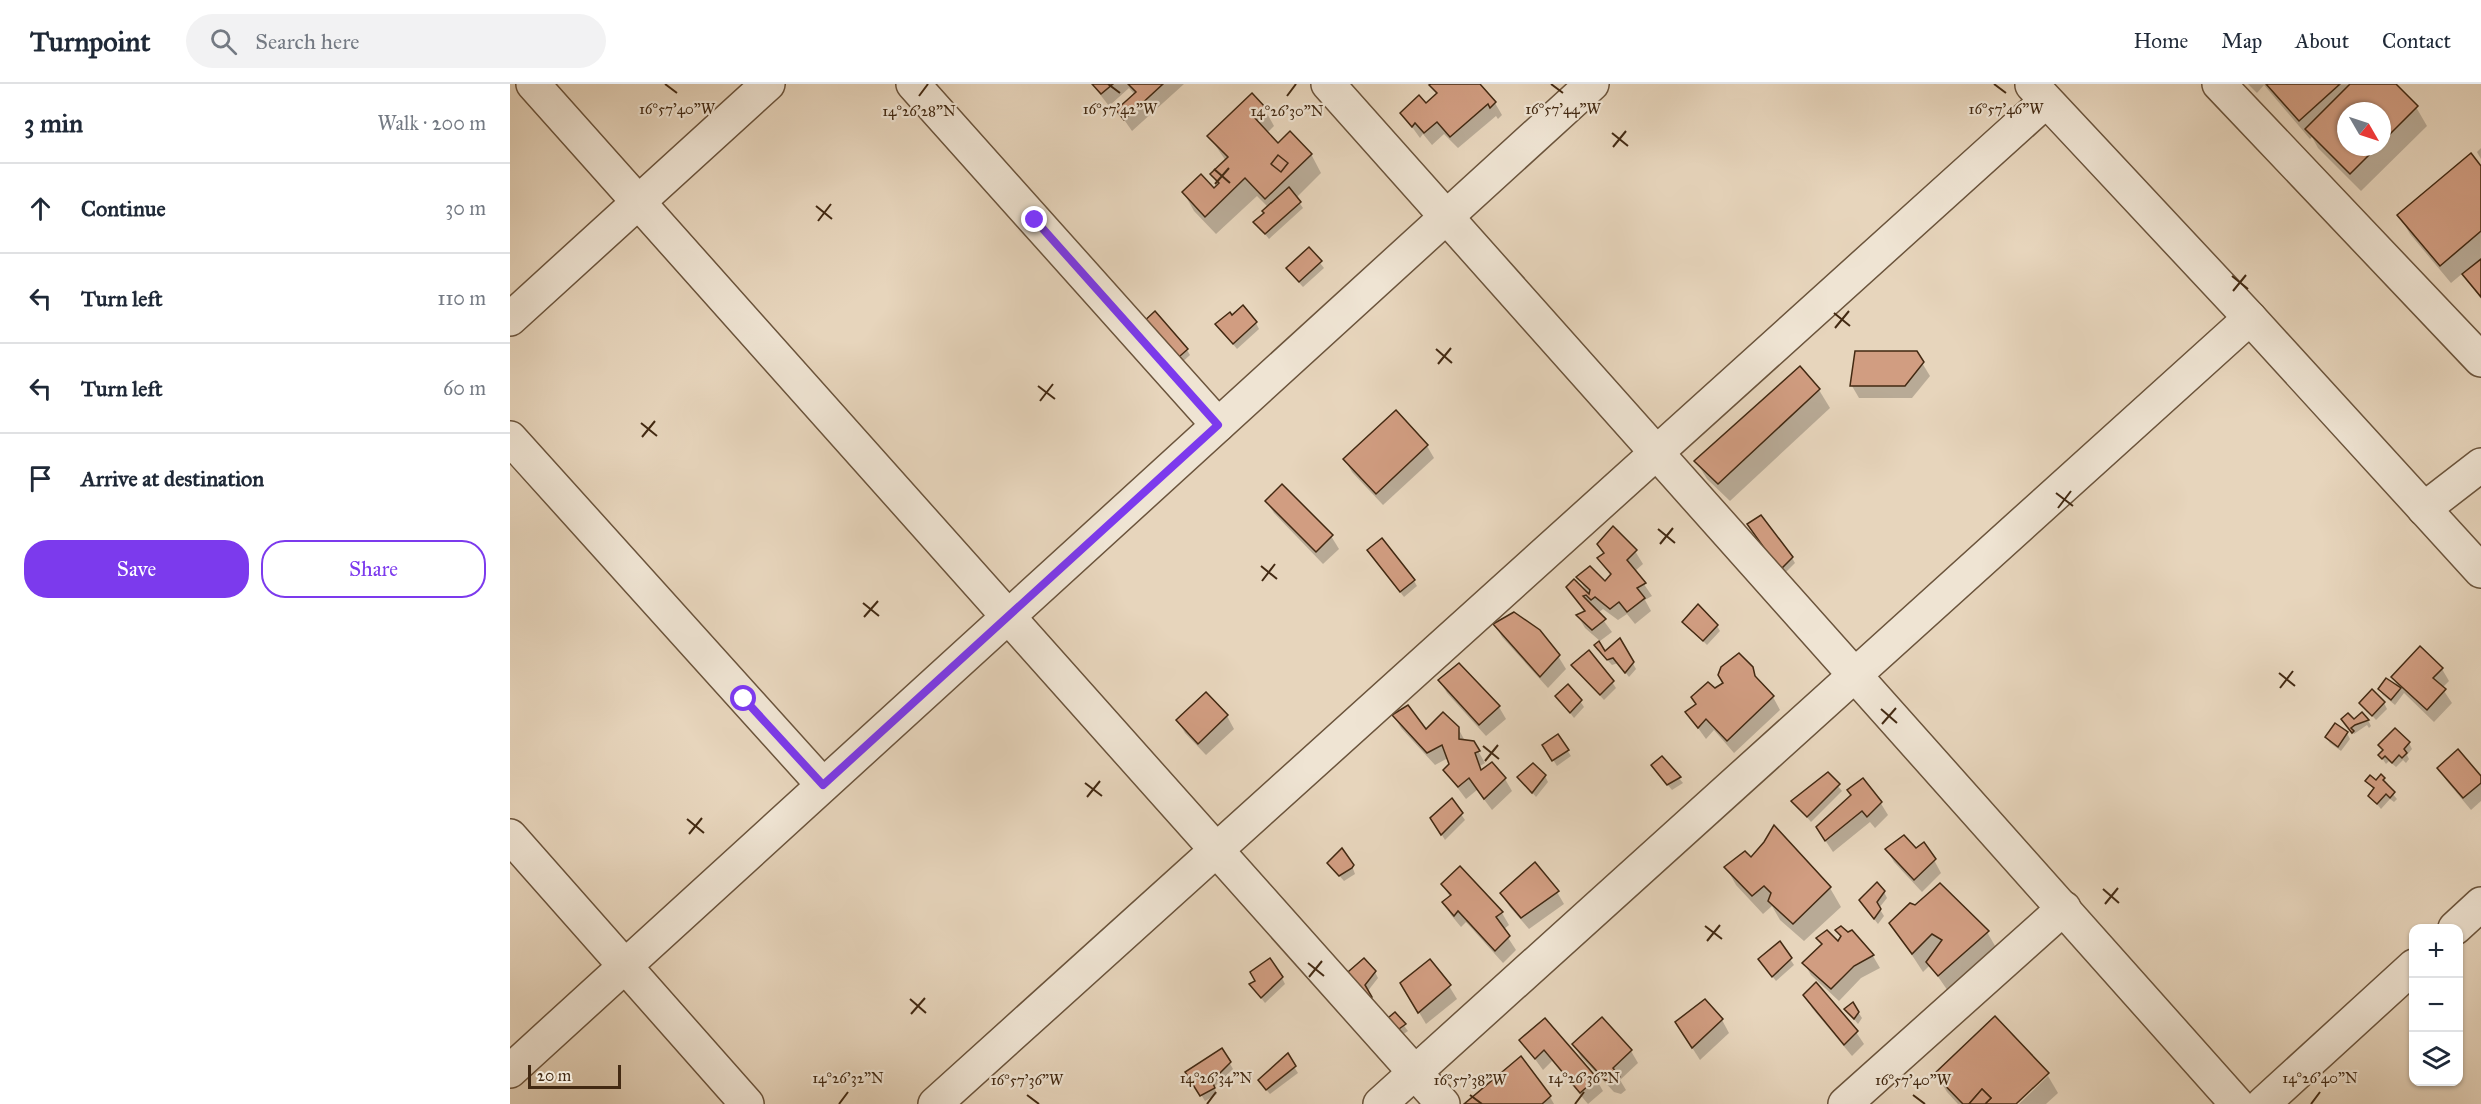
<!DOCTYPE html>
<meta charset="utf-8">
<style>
:root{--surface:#fff;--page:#f2f2f3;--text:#1f2937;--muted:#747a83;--line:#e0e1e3;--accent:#7c3aed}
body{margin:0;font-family:"IM FELL Great Primer",serif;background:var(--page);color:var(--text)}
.controls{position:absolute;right:18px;bottom:18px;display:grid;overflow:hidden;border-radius:12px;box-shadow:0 2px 4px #0004}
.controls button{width:54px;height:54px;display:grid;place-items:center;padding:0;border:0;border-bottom:2px solid var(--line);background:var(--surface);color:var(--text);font:30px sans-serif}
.compass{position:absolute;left:1827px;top:18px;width:54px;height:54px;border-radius:50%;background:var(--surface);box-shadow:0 2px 4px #0004;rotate:129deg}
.scale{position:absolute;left:18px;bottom:15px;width:93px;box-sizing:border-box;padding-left:6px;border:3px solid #422912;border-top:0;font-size:16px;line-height:21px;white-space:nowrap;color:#422912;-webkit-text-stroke:4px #efe4d3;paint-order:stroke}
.stop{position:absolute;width:18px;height:18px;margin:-14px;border:4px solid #7c3aed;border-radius:50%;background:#fff}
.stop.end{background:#7c3aed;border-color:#fff;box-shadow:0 2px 6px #0008}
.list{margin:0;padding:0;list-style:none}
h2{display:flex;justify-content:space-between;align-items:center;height:78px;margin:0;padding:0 24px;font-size:26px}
h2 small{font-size:20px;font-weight:400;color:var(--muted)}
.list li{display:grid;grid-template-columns:39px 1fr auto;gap:18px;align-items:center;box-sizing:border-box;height:90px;padding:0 24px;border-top:2px solid var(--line)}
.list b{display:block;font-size:22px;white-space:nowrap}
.list em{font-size:20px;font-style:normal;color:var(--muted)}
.actions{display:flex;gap:12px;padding:18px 24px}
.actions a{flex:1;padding:14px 0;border:2px solid var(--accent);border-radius:24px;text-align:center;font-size:21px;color:var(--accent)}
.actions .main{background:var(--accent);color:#fff}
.icon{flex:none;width:33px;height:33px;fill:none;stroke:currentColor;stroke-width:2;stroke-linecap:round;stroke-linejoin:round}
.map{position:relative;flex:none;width:1971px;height:1020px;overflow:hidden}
header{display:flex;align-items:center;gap:36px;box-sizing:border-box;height:84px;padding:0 30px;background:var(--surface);border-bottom:2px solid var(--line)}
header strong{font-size:28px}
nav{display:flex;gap:33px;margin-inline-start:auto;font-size:21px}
.search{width:420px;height:54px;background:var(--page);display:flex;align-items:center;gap:15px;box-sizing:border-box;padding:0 21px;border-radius:33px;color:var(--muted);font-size:22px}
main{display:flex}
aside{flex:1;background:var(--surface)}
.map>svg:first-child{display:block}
</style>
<header>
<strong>Turnpoint</strong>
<div class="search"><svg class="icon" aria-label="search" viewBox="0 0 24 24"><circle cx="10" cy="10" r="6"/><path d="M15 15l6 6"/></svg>Search here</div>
<nav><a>Home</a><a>Map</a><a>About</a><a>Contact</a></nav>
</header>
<main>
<aside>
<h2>3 min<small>Walk · 200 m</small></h2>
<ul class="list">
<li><svg class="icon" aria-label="ahead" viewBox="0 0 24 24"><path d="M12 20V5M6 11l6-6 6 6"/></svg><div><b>Continue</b></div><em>30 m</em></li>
<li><svg class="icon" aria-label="left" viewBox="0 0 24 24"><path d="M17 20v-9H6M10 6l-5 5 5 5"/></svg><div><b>Turn left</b></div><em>110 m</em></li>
<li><svg class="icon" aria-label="left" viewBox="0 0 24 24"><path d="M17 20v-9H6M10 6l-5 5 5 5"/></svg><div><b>Turn left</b></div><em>60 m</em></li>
<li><svg class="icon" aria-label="arrive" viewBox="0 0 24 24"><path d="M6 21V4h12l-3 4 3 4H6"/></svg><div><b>Arrive at destination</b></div></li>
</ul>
<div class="actions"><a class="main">Save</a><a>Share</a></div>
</aside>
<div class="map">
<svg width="1971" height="1020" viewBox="0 0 1971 1020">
<rect width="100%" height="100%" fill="#e7d5bc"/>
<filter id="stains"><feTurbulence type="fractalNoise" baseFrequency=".00333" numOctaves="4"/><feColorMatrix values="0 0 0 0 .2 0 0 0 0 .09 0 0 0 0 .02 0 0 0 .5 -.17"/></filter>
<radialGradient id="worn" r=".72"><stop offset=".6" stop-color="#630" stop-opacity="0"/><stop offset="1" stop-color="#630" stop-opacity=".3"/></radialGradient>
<g fill="#0003" fill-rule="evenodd">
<polygon points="582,0 674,0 622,47 608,27 625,11 619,4 599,22"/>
<polygon points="923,0 968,0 985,19 992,31 988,35 986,32 948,64 934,50 922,61 913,50 910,54 892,29 916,21 927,11 921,2"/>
<path d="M1738 0H1884L1906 23 1917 42 1851 107 1808 64 1802 53 1800 55 1754 1 1747 9ZM1836 27H1872V63H1836Z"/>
<polygon points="754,24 764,42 757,49 768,61 801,70 811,89 786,114 793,124 759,155 745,138 755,130 758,123 747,112 706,150 684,127 674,109 704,106 709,102 702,90 716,77 699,52"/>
<polygon points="1971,64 1971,75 1967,68"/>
<polygon points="1971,84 1971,215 1953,189 1941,199 1900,150 1889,131"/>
<polygon points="799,165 814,184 793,203 781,190"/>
<polygon points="746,239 749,245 727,265 711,246"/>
<polygon points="632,241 677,266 680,271 667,283"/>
<polygon points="1406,269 1420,292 1402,314 1349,314 1342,302"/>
<polygon points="1309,306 1320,324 1220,417 1197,395 1186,377"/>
<polygon points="917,362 924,374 873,421 842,388 835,376"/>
<polygon points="756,417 821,452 829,465 813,480 764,429"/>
<polygon points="1242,446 1282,474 1285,479 1274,490"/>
<polygon points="1089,460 1125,467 1133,480 1125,487 1142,512 1135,516 1141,527 1125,540 1117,530 1108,536 1093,525 1088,529 1102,548 1090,557 1075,544 1068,532 1075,528 1058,503 1077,508 1068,493 1095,499 1101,492 1089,474 1094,470"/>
<polygon points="862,472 904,497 907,502 894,513"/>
<polygon points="1174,538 1207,542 1210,547 1197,561"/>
<polygon points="985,541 1048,572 1056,585 1038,604 992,553"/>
<polygon points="1110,556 1126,585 1119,593 1108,579 1102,581 1089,567 1094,569"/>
<polygon points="1063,582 1102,598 1106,604 1094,616"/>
<polygon points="1242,584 1250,600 1263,613 1270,626 1224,669 1204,646 1196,655 1177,629 1205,606"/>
<polygon points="1932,585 1939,597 1932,604 1942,619 1924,638 1894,609 1885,621 1873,611 1869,605 1889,604 1882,593"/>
<polygon points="930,597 989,623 996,635 976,652 937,609"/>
<polygon points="696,610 717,632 724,645 696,671 675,649 668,637"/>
<polygon points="1047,612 1070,617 1074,623 1064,634"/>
<polygon points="1851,619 1874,619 1877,625 1866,636"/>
<polygon points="884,632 916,647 948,644 955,657 963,658 975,679 970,682 972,687 995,695 1002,707 982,726 967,706 956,715 934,686 941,681 938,674 925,681 891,644"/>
<polygon points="1858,636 1861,642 1859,644 1857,641 1844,650 1836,641 1843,637"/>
<polygon points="1837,649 1840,655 1831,667 1820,659 1816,653"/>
<polygon points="1899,659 1902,665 1897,671 1899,675 1896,679 1893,676 1886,683 1879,677 1876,680 1870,671 1874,667 1870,662"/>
<polygon points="1034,661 1057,666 1061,672 1047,682"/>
<polygon points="1152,674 1173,699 1162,706 1146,687"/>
<polygon points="1929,684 1971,694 1971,717 1961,726 1936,696"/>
<polygon points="1318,690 1332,707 1301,738 1283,717"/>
<polygon points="1035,692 1038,698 1026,713 1009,693"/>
<polygon points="1874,695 1878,700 1876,702 1887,715 1884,718 1880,715 1871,725 1860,712 1865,706 1857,697 1866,698"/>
<polygon points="1342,712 1370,718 1378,731 1365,744 1360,738 1323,768 1315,756"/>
<polygon points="942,717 955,736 935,756 922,735"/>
<polygon points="1265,744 1320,804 1331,823 1294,857 1270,836 1262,822 1253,830 1226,801 1216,783 1241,775 1256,759"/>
<polygon points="1377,766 1406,766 1424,776 1431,789 1412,808 1384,778"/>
<polygon points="818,779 842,782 845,790 834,797"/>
<polygon points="933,800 992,829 999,841 993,846 1006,866 993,879 956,838 951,843 941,831 934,818 940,813"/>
<polygon points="1047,808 1054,820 1019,845 999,822 992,810"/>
<polygon points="1374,808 1377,814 1369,824 1374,832 1368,840 1350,817"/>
<polygon points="1381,839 1477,848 1488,867 1440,910 1420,881 1413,888"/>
<polygon points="1327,847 1338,850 1341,848 1363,872 1370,884 1351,894 1329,917 1301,891 1294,879 1312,861 1308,854 1328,859 1331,854"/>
<polygon points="1280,875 1284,881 1266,897 1253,881"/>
<polygon points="865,888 868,894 857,908 864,919 836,900"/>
<polygon points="772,894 775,900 755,919 741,901 747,898"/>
<polygon points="892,900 939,902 947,915 916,940"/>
<polygon points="1295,912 1346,948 1354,960 1342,972 1302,924"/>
<polygon points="1195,917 1212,936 1219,949 1190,976 1174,951"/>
<polygon points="1336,925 1348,928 1352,934 1348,940"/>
<polygon points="885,930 898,947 883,957"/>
<polygon points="1035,936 1086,995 1093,1007 1078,1020 1042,977 1033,986 1011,956"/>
<polygon points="1064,961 1121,967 1128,979 1110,996 1116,1006 1111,1010 1104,1008 1071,973"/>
<polygon points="712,966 723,985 704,1003 707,1010 695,1017 677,988"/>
<polygon points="777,972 788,989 760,1010 753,1002"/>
<polygon points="1426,990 1504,1020 1448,1020 1437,1008"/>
<polygon points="1538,992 1548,1009 1536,1020 1509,1020"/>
<polygon points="1040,1013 1044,1020 956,1020"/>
</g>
<g fill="#d19d81" stroke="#422912" stroke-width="1.5">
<polygon points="582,0 603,0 591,10"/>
<polygon points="618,0 653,0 614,36 606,26 626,8"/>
<polygon points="921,0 970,0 986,18 980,24 978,20 940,53 927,38 914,49 905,39 902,43 890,29 909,11 916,19 927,9 919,1"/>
<polygon points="1756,0 1830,0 1789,37"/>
<polygon points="1840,0 1886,0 1908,22 1872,58 1872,27 1836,27 1836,63 1867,63 1840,90 1795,45"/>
<polygon points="742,9 755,23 744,33 768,59 780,47 802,70 755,115 735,94 695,133 672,108 691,90 704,104 709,99 700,90 718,73 697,52"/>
<polygon points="1961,69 1971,82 1971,147 1930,182 1887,131"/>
<polygon points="768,71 778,79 771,88 761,80"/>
<polygon points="779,103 791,118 755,150 743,138 754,129 752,127"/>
<polygon points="799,163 812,177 789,198 776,184"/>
<polygon points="1971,175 1971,213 1952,190"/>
<polygon points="733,221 747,238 723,260 705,240 720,228 722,231"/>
<polygon points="645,227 678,265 663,278 630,241"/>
<polygon points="1345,267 1407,267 1414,278 1395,302 1340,302"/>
<polygon points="1290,282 1310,305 1208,400 1184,377"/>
<polygon points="886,326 918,361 866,410 833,375"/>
<polygon points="772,400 823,451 806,468 755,417"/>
<polygon points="1251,431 1283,473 1270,486 1237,440"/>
<polygon points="1103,442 1127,466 1117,476 1136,499 1127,504 1135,514 1117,528 1109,518 1100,525 1085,513 1081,516 1076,511 1073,512 1096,535 1082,546 1066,531 1075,527 1056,503 1064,495 1079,510 1080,506 1066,493 1080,482 1095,497 1101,490 1087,474 1094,469 1087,460"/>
<polygon points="872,454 905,496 890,508 857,466"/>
<polygon points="1188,520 1208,541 1193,557 1172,538"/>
<polygon points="1004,528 1030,546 1050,571 1030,593 983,540"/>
<polygon points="1110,554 1124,578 1115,589 1103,574 1097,576 1084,561 1089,557 1095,567"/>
<polygon points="1910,562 1933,584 1923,594 1936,605 1917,626 1881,593"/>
<polygon points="1079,566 1104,597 1090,611 1061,581"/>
<polygon points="1229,569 1243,583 1245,592 1264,612 1217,657 1196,635 1188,644 1175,628 1186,620 1181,613 1198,598 1205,604 1213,599 1208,591 1211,583"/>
<polygon points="949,579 990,622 969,641 928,596"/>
<polygon points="1876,594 1891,604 1881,616 1868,605"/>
<polygon points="1058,600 1072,616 1060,629 1045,612"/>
<polygon points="1862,605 1875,618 1862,632 1849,619"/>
<polygon points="696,608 718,631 688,660 666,636"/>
<polygon points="898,621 916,645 933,628 949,643 949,655 964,657 970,667 965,669 971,686 982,678 996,694 974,715 959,694 948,703 933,686 939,680 932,661 917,669 882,631"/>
<polygon points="1852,628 1859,636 1845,641 1841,644 1844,647 1842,649 1831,635 1838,629 1844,635"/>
<polygon points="1825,639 1838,648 1828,663 1815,653"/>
<polygon points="1885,644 1900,658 1894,665 1897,669 1892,674 1889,671 1882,679 1875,672 1872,675 1868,671 1873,666 1868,661"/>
<polygon points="1048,650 1059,666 1042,677 1032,661"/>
<polygon points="1948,665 1971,692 1971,699 1953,714 1927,684"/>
<polygon points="1152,672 1171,693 1157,701 1141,681"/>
<polygon points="1023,679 1036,691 1022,709 1007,693"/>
<polygon points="1318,688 1330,700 1297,733 1281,717"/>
<polygon points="1871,690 1875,694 1873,696 1885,708 1880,714 1876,710 1867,720 1858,712 1864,704 1855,697 1860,691 1866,696"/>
<polygon points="1353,694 1372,718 1357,733 1352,727 1315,757 1306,743 1341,711 1337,706"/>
<polygon points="942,714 953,729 931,751 920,734"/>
<polygon points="1264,741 1321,803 1283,840 1258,817 1261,809 1254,802 1242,812 1214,783 1235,767 1241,773 1254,758"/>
<polygon points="1394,751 1406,764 1414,758 1426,775 1404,796 1375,765"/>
<polygon points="832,764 844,781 842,784 829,792 817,779"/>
<polygon points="1025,778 1049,807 1011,834 990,809"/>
<polygon points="950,782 993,828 986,833 1000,852 985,867 948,827 944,832 932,818 941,811 931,800"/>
<polygon points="1367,798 1375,807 1367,818 1371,825 1364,835 1349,816"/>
<polygon points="1430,799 1479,847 1428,892 1416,878 1432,856 1422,850 1402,870 1379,839 1400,819 1405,821"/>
<polygon points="1331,842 1338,848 1342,846 1364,871 1344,882 1321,905 1292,879 1312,860 1306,854 1317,846 1328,857 1331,852 1325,846"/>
<polygon points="1270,857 1282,874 1262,893 1248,875"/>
<polygon points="760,874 773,893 751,914 739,900 745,897 740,888"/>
<polygon points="854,874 866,887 855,901 862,913 853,920 831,894"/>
<polygon points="920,875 941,901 908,929 890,899"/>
<polygon points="1306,898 1348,947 1334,961 1293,911"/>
<polygon points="1195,915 1213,935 1182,964 1165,938"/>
<polygon points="1343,918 1349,928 1344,935 1334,925"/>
<polygon points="885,928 896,940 879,952 872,939"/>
<polygon points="1485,932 1539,989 1506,1020 1475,1020 1481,1014 1472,1005 1459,1020 1453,1020 1424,990"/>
<polygon points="1092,933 1122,966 1103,984 1110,993 1103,999 1095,996 1062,960"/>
<polygon points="1035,934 1087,994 1070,1009 1034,966 1025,975 1009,956"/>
<polygon points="712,964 721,978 702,997 705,1004 690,1012 675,988"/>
<polygon points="778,969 786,982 756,1006 748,996"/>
<polygon points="1011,972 1041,1012 1032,1020 954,1020"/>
<polygon points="1472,1005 1481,1014 1475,1020 1459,1020"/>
</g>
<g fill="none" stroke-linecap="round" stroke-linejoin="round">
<defs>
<g id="minor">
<polyline points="23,0 933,1020"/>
<polyline points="403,0 708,341"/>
<polyline points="818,0 1727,1020"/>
<polyline points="1709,0 1971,276"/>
<polyline points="1522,1 1740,234 1971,487"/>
<polyline points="0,235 258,0"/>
<polyline points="0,354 313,701"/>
<polyline points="1914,425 1971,381"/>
<polyline points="0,752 237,1020"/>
<polyline points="1945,844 1971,820"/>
<polyline points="0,987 1082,0"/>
<polyline points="425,1020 1536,17"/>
<polyline points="870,1020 1740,234"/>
<polyline points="1335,1020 1554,824"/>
<polyline points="1753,1020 1904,882"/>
</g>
</defs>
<use href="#minor" stroke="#6b543c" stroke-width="36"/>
<use href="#minor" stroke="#efe4d3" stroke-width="33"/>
</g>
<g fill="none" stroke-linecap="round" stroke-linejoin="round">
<polyline stroke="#7c3aed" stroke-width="8" points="234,615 313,701 708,341 525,136"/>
</g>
<path fill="none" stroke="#422912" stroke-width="2" d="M155 0 167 9M598 0 610 9M1041 0 1053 9M1484 0 1496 9M409 12 418 0M777 12 786 0M1102 49 1118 62M1103 63 1116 47M704 85 720 99M705 100 719 84M306 122 322 135M308 137 321 120M1722 192 1738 205M1723 207 1736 191M1324 229 1340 242M1325 244 1339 227M926 265 942 279M928 280 941 264M528 302 545 315M530 317 543 300M131 339 147 352M132 353 145 337M1546 409 1563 422M1548 424 1561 407M1148 445 1165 459M1150 460 1163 444M751 482 767 495M752 497 765 480M353 519 369 532M354 533 368 517M1769 589 1785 602M1770 604 1783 587M1371 625 1387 639M1372 640 1386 624M973 662 989 675M975 677 988 661M575 699 592 712M577 713 590 697M177 735 194 749M179 750 192 734M1593 805 1609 819M1595 820 1608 804M1195 842 1212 855M1197 857 1210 841M798 879 814 892M799 893 812 877M400 915 416 929M401 930 415 914M517 1011 529 1020M960 1011 972 1020M1403 1011 1415 1020M329 1020 338 1008M697 1020 706 1008M1065 1020 1074 1008M1801 1020 1810 1008"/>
<g font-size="15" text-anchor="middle" fill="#422912" stroke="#efe4d3" stroke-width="4.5" stroke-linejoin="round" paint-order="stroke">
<text x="167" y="30">16°57'40"W</text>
<text x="610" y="30">16°57'42"W</text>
<text x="1053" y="30">16°57'44"W</text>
<text x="1496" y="30">16°57'46"W</text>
<text x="409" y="32">14°26'28"N</text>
<text x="777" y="32">14°26'30"N</text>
<text x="338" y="999">14°26'32"N</text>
<text x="706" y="999">14°26'34"N</text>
<text x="1074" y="999">14°26'36"N</text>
<text x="1810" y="999">14°26'40"N</text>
<text x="517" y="1001">16°57'36"W</text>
<text x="960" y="1001">16°57'38"W</text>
<text x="1403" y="1001">16°57'40"W</text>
</g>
<rect width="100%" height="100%" filter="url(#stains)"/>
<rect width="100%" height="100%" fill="url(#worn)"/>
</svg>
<div class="controls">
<button>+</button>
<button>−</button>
<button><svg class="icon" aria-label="layers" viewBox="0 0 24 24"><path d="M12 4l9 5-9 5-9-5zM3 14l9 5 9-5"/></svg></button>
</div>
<svg class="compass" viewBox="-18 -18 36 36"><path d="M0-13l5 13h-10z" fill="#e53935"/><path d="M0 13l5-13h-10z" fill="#747a83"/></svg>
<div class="scale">20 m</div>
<div class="stop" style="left:234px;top:615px"></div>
<div class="stop end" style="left:525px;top:136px"></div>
</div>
</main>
